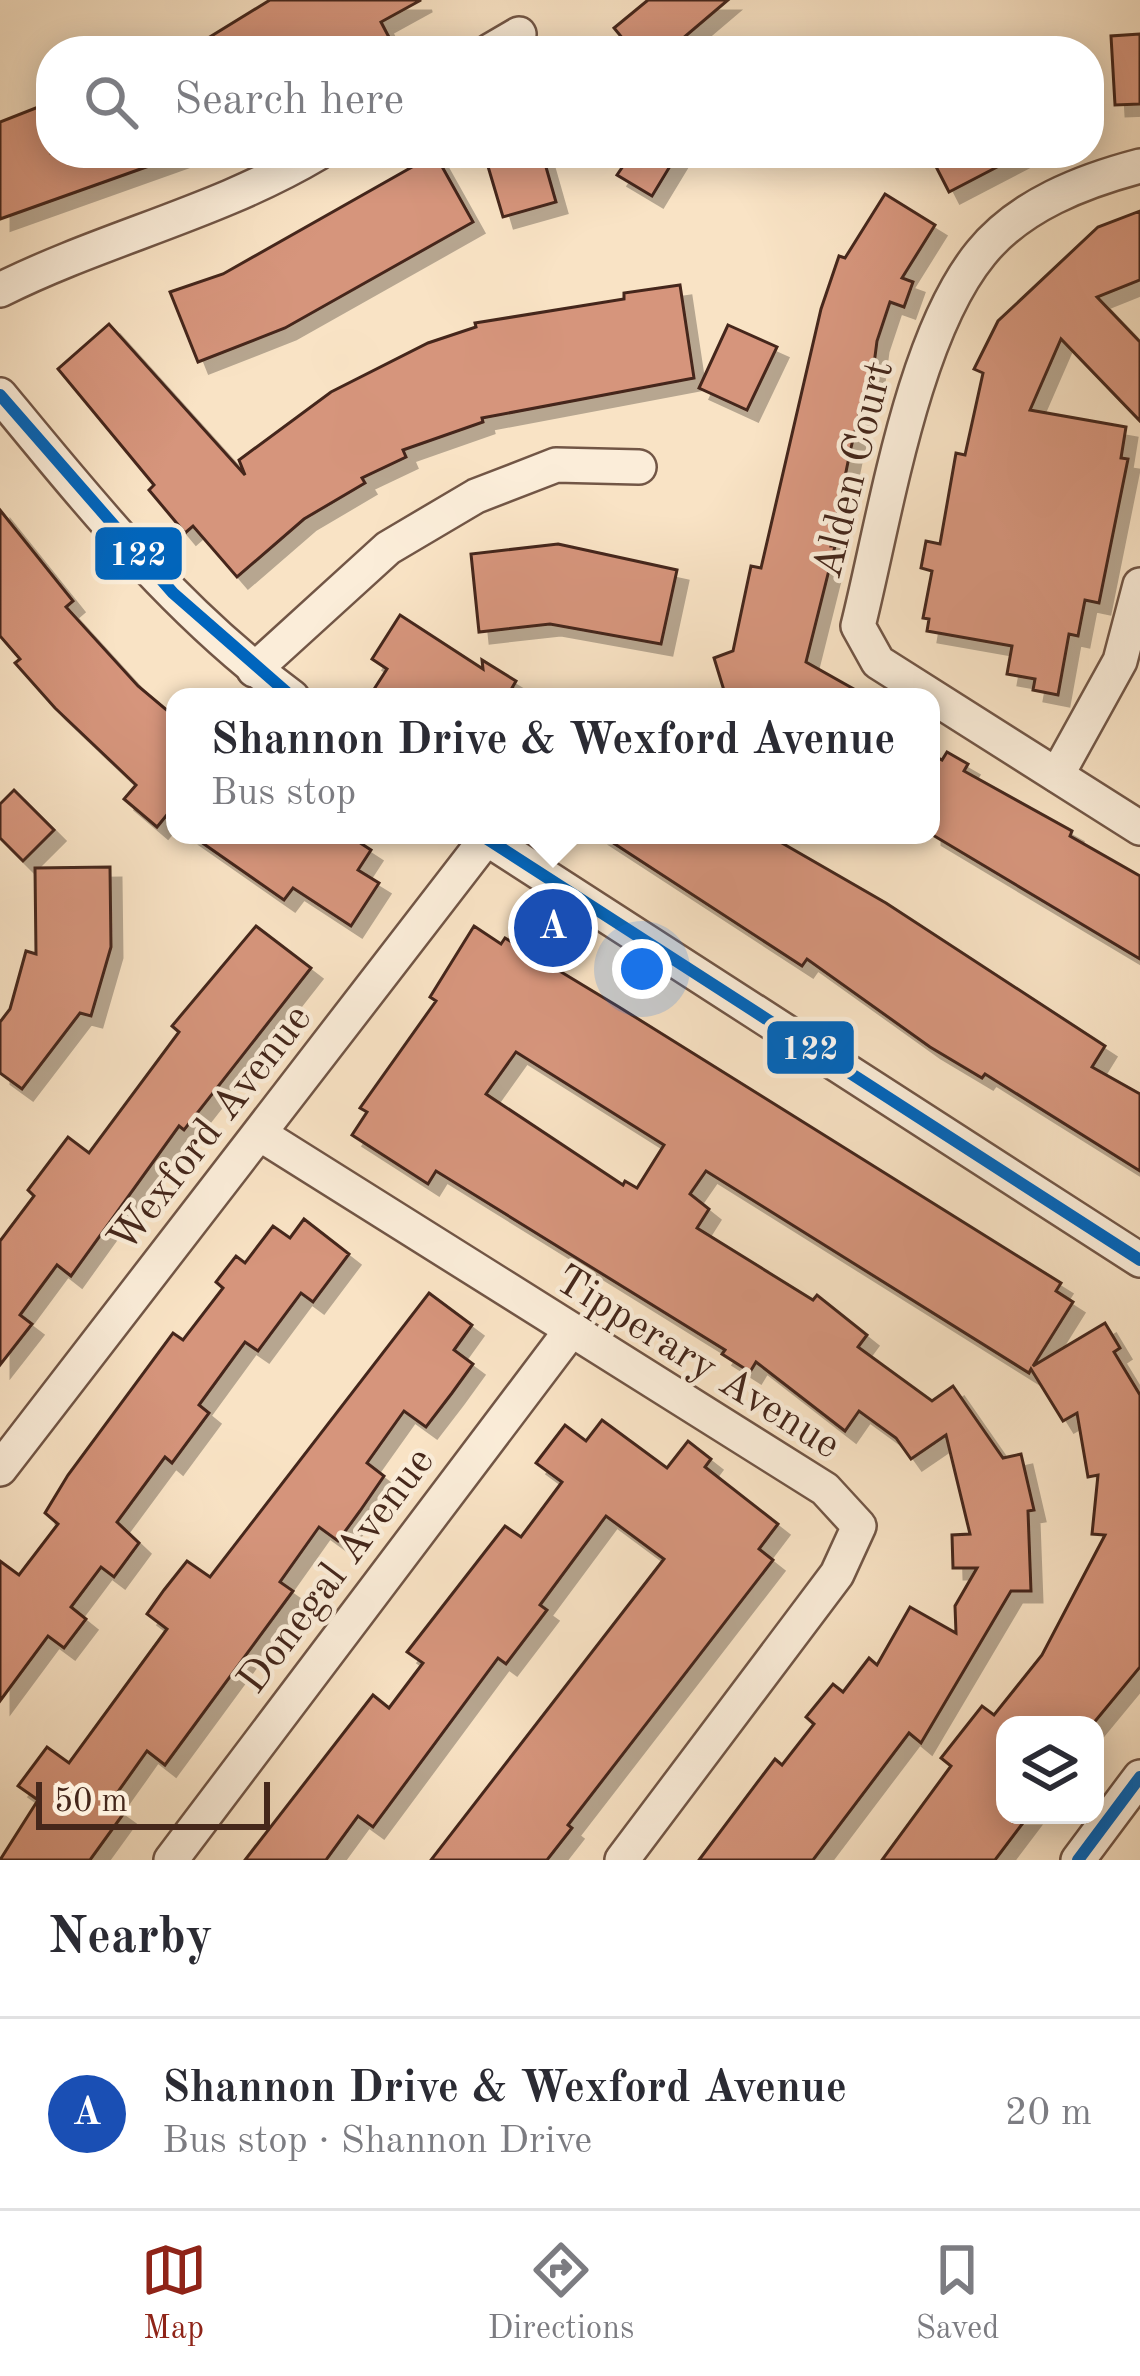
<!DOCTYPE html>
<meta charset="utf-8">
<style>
:root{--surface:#fff;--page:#f2f2f3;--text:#2b2b33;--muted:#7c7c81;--line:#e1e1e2;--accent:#8f2418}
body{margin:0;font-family:"Old Standard TT",serif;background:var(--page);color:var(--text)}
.controls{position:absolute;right:36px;bottom:36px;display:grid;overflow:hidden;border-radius:24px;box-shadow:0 6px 30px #0003}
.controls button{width:108px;height:108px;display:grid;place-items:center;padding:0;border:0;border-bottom:3px solid var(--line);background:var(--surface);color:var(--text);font:60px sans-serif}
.scale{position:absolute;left:36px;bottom:30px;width:234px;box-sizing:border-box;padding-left:12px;border:6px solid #45271b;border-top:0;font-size:33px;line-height:42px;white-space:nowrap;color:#45271b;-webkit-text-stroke:9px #fbedd9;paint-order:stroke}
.you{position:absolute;left:642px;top:969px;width:42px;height:42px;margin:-30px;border:9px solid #fff;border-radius:50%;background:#1a73e8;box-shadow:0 0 0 18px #1a73e833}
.badge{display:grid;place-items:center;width:78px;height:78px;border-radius:50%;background:var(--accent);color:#fff;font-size:39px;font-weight:700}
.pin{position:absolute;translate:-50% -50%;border:6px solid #fff;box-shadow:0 3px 12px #0006}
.popup{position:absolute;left:166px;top:688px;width:774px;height:156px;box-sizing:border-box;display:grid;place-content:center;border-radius:24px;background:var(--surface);filter:drop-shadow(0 3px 9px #0005);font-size:39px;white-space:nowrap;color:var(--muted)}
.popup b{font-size:45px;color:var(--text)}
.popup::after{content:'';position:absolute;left:50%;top:100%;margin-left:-24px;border:24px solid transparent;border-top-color:var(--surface)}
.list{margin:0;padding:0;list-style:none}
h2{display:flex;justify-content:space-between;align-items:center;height:156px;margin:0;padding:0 48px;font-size:51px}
h2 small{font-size:39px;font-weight:400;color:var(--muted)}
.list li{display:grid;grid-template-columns:78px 1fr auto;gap:36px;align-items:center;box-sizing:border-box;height:192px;padding:0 48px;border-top:3px solid var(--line)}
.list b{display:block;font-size:45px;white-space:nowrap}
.list p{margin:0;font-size:39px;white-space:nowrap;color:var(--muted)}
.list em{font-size:39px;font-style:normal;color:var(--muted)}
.icon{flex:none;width:66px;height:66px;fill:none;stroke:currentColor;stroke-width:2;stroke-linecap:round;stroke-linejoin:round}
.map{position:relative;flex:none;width:1140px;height:1860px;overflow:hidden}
.search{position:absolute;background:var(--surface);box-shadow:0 6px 30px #0003;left:36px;right:36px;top:36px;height:132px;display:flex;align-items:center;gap:30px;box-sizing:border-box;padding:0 42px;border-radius:48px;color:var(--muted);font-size:45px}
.sheet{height:348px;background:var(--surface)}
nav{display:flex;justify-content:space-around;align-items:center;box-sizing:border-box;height:168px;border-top:3px solid var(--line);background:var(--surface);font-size:33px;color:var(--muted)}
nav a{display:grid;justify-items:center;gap:6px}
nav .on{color:var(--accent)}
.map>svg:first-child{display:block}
</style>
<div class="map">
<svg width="1140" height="1860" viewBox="0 0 1140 1860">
<defs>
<filter id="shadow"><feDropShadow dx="11" dy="11" stdDeviation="0" flood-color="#0004"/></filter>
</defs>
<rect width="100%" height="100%" fill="#f9e3c5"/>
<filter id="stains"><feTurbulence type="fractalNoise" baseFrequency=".00167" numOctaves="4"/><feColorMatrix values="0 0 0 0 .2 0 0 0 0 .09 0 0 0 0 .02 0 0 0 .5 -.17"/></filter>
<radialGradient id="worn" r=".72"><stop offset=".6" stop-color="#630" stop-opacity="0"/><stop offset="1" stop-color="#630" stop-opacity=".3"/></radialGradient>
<g fill="#d6957c" stroke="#45271b" stroke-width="3" fill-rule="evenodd" filter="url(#shadow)">
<polygon points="270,0 421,0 381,22 392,43 378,51 187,51"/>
<polygon points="648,0 728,0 668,51 633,51 614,28"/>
<polygon points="1140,34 1140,104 1115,105 1111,36"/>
<polygon points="51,102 51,153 180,155 0,219 0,122"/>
<polygon points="484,153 542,153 556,202 503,217"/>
<polygon points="632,153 678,153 652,196 617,175"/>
<polygon points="929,153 1024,153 949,192"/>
<polygon points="435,154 473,222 285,328 198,362 170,292 223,274"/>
<polygon points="885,194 935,225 902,278 913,282 904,307 890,302 877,341 870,395 864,394 850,452 831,546 835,546 806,662 868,697 726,697 714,658 733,651 751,566 761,568 821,309 839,256 845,258"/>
<polygon points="1140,211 1140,280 1097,297 1140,342 1140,421 1061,339 1030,410 1126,427 1121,458 1128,459 1099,603 1085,600 1078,636 1069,634 1058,695 1033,690 1035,679 1007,674 1012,646 927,631 929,619 923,618 932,571 921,568 926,541 940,544 956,453 965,455 983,373 974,369 998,321 1098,227"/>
<polygon points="680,285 694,378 482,418 483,422 403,450 406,457 362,478 365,483 304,519 237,577 193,526 185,533 149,490 154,485 58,369 109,324 245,475 239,460 331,392 428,343 476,327 475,323 624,299 624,293"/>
<polygon points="728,325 777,347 747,410 699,388"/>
<polygon points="0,510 73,601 66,607 138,686 175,717 175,805 157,827 124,799 136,785 55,708 15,663 20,659 0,636"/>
<polygon points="558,544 677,570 661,644 550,624 479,632 471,554"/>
<polygon points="400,615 483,669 482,660 516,681 512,688 526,697 369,697 387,669 372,659"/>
<polygon points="947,752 968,764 964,771 1072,831 1070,836 1140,876 1140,959 931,834 931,754 942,760"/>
<polygon points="14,790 54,830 23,861 0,838 0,804"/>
<polygon points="191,835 348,835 371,850 358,870 379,883 351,926 293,888 284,900"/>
<polygon points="601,835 768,835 886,903 1105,1046 1092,1067 1140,1094 1140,1171 985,1074 982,1078 930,1047 807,959 802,966"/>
<polygon points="110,867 111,947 91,1016 80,1013 22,1089 0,1073 0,1022 10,1009 26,951 36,954 35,868"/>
<polygon points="256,926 311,968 184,1130 179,1126 71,1276 57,1265 20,1315 32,1324 0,1365 0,1241 34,1196 28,1190 68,1137 89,1153 179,1032 172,1026"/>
<path d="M474 926 501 944 505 938 619 1007 1061 1283 1056 1291 1073 1302 1033 1366 1105 1323 1120 1348 1114 1352 1140 1395V1667L1092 1725H1005V1815H1029L995 1860H882L951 1766 941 1758 982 1706 994 1715 1042 1655 1105 1535 1092 1534 1098 1475 1088 1477 1077 1413 1063 1421 1031 1369 1029 1373 706 1171 690 1194 709 1209 697 1228 813 1300 817 1295 867 1335 858 1347 932 1401 953 1386 1003 1458 1021 1454 1034 1510 1028 1511 1031 1591H1011L921 1743 909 1733 813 1860H699L775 1759 782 1765 814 1724 806 1717 833 1684 843 1692 869 1658 877 1665 910 1607 956 1633 955 1606 977 1568H953L952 1535 970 1534 946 1435 911 1459 896 1438 859 1411 845 1431 756 1362 750 1372 722 1354 725 1350 436 1171 428 1184 352 1135 367 1112 360 1108 436 1001 430 997ZM516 1052 664 1145 637 1188 625 1181 623 1185 486 1094Z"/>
<polygon points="304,1219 349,1254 313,1302 301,1293 258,1351 245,1342 199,1405 209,1413 172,1463 165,1457 117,1522 139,1543 114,1577 101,1567 71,1607 86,1619 64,1648 48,1636 0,1701 0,1561 19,1575 58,1524 45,1513 68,1475 173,1333 183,1340 223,1288 216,1282 236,1256 245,1263 273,1226 290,1238"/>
<polygon points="429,1293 472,1325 454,1350 473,1364 452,1393 426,1427 404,1411 367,1463 384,1476 360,1511 338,1541 319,1527 280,1582 293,1591 165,1765 147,1751 110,1803 124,1813 90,1860 0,1860 38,1800 18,1786 47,1747 69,1763 167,1629 147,1614 164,1590 187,1561 210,1577"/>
<polygon points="602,1420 667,1468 688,1441 711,1459 705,1467 778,1524 759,1549 773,1560 568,1825 572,1828 547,1860 431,1860 664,1559 606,1516 540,1605 547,1610 506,1664 498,1658 373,1827 358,1816 326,1860 245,1860 373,1695 389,1708 423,1663 407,1652 505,1526 521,1537 562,1482 536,1463 565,1425 586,1441"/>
</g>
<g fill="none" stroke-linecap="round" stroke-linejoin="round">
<defs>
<g id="minor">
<polyline points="490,51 519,34"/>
<path d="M1140 166C1083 181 1020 205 981 253 912 337 885 518 858 626L878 662 1140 828"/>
<path d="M0 290C104 238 217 213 318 153"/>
<path d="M0 395C89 503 178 614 292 697"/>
<polyline points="254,670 388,548 476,496 556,465 639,467"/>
<polyline points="1057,775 1120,661 1140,585"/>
<polyline points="481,835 1140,1260"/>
<polyline points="260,1134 825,1489 859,1526 837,1574 622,1860"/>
<polyline points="0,1469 486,839"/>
<polyline points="171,1860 569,1333"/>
<polyline points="1078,1860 1140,1777"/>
</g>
</defs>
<use href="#minor" stroke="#725646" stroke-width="38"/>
<use href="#minor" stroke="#fbedd9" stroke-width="33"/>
<defs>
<g id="bus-1">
<polyline points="0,395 173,593 292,697"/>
<polyline points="481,835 1140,1260"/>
<polyline points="1078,1860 1140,1777"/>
</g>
</defs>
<use href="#bus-1" stroke="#fbedd9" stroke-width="21"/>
<use href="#bus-1" stroke="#0065bd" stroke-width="12"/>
</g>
<g text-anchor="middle" stroke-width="9" stroke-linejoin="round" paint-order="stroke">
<g font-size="42" fill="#45271b" stroke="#fbedd9">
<text transform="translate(851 469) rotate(-76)" y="15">Alden Court</text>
<text transform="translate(208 1127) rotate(-52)" y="15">Wexford Avenue</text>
<text transform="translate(699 1360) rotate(32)" y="15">Tipperary Avenue</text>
<text transform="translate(334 1569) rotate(-53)" y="15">Donegal Avenue</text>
</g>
</g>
<g stroke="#fbedd9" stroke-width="4.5">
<rect x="93" y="525" width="91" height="57" rx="12" fill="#0065bd"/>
<rect x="765" y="1019" width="91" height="57" rx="12" fill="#0065bd"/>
</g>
<g font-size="33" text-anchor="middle" font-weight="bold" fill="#fff">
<text x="138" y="565">122</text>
<text x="810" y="1059">122</text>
</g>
<rect width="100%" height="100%" filter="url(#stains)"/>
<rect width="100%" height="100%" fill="url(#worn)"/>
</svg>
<div class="controls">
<button><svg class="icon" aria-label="layers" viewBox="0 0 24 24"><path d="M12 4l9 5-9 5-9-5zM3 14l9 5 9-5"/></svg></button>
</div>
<div class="scale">50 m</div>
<div class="you"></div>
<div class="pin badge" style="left:553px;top:928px;background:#1a4fb4">A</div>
<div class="popup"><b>Shannon Drive &amp; Wexford Avenue</b>Bus stop</div>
<div class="search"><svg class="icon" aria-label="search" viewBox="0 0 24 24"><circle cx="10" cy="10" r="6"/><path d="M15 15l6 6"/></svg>Search here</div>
</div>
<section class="sheet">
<h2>Nearby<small></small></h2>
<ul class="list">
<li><span class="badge" style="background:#1a4fb4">A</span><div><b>Shannon Drive &amp; Wexford Avenue</b><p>Bus stop · Shannon Drive</p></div><em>20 m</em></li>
</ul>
</section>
<nav>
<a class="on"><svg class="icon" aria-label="map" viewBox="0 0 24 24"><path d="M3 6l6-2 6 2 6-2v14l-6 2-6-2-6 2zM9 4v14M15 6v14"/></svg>Map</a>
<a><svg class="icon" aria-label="directions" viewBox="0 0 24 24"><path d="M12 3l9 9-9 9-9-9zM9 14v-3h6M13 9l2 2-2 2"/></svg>Directions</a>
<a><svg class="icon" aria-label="saved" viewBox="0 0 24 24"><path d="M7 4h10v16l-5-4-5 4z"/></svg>Saved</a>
</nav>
